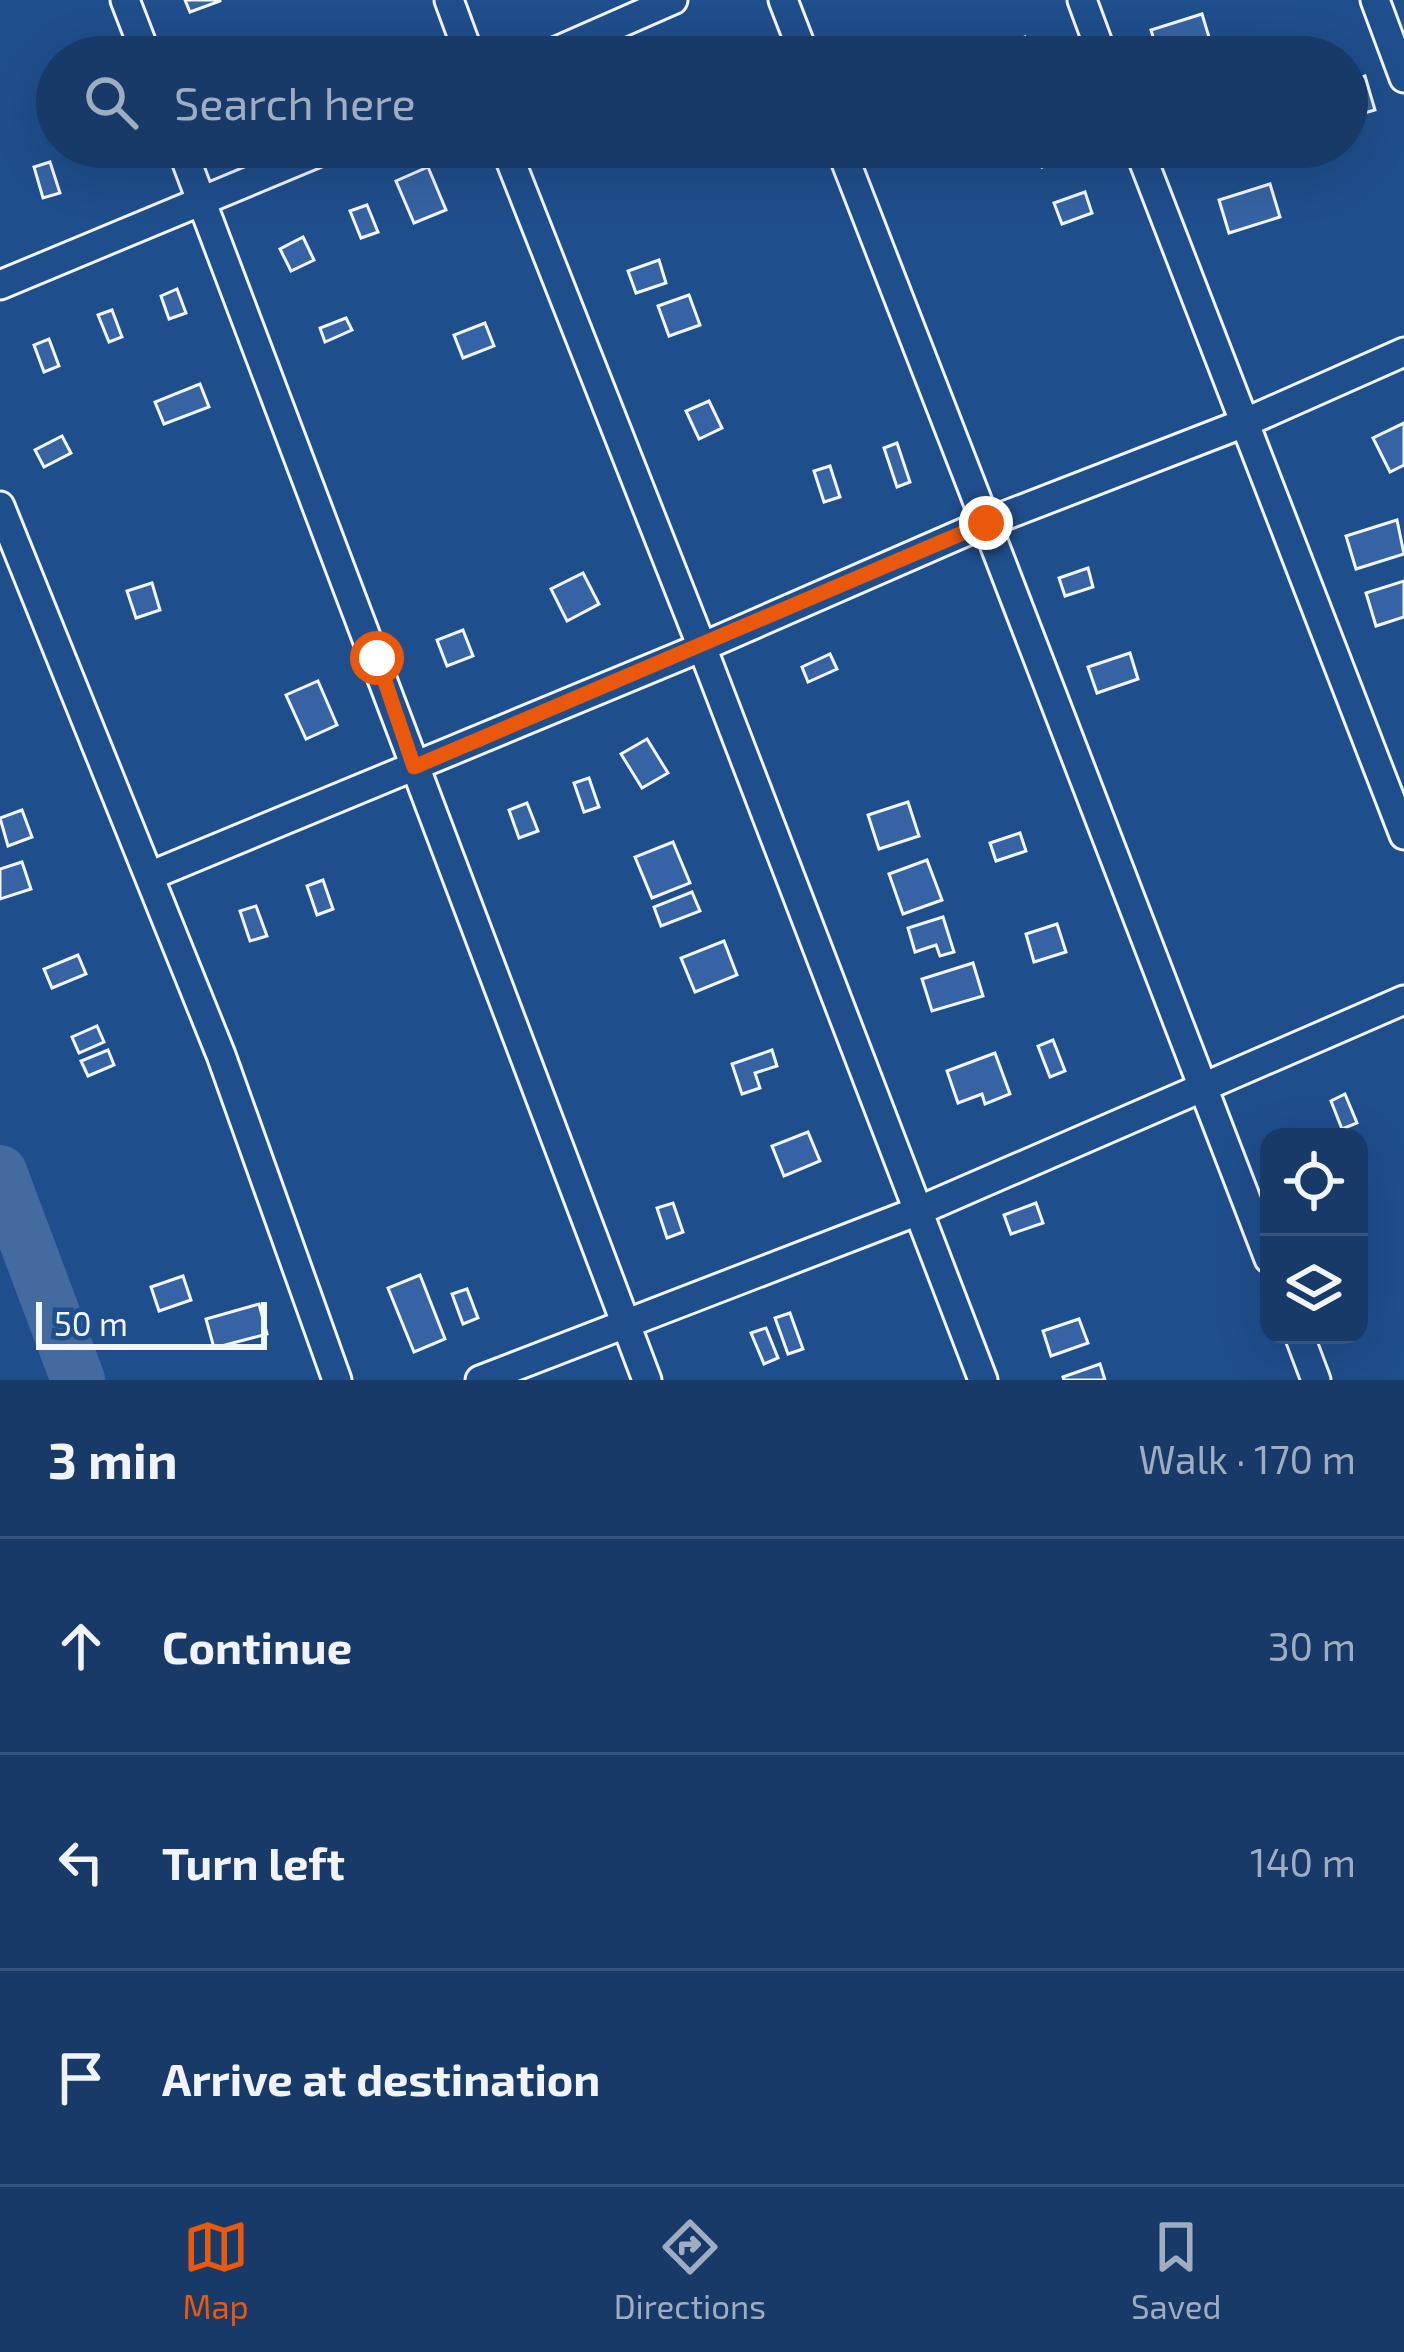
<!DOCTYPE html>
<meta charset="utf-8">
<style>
:root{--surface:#173a69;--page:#244571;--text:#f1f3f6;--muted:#9eadc0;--line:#36547d;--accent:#ea580c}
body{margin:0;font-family:"Exo 2",sans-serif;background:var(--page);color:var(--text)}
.controls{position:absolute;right:36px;bottom:36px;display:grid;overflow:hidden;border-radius:24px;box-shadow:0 12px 48px #0002}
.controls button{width:108px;height:108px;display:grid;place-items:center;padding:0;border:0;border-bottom:3px solid var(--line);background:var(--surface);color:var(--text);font:60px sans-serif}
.scale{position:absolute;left:36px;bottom:30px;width:231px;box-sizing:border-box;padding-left:12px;border:6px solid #f2f6ff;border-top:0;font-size:33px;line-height:42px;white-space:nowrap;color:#f2f6ff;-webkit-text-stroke:9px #1f4e8c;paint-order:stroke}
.stop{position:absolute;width:36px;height:36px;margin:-27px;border:9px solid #ea580c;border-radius:50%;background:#fff}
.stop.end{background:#ea580c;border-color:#fff;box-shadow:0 3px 12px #0008}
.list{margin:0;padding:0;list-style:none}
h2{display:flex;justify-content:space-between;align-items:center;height:156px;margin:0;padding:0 48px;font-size:51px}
h2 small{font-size:39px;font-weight:400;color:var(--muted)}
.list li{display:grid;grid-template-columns:78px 1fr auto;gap:36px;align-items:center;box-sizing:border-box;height:216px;padding:0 48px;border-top:3px solid var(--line)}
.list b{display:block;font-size:45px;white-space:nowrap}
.list em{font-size:39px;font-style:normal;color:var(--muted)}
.icon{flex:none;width:66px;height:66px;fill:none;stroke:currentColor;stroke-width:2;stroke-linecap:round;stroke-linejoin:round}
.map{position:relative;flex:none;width:1404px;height:1380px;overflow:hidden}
.search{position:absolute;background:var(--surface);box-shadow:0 12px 48px #0002;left:36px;right:36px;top:36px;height:132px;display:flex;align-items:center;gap:30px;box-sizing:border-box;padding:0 42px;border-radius:66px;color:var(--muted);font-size:45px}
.sheet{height:804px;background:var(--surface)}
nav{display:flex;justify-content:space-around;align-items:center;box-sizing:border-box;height:168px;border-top:3px solid var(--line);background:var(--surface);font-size:33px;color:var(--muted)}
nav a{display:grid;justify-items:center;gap:6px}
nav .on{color:var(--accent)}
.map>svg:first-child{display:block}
</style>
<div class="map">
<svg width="1404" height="1380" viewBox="0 0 1404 1380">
<rect width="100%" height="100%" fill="#1f4e8c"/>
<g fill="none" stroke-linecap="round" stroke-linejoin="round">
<polyline stroke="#446ba0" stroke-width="54" points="0,1172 78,1380"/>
</g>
<g fill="#3563a3" stroke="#f2f6ff" stroke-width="3">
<polygon points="185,0 220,0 220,1 190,12"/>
<polygon points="1202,14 1212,47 1181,57 1159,57 1151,30"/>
<polygon points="1025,37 1032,57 1000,57 996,47"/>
<polygon points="1365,76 1375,110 1347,118 1347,82"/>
<polygon points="1045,147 1064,147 1068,158 1042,167 1036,150"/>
<polygon points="1201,147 1252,147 1205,161"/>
<polygon points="50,162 60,193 43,198 34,167"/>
<polygon points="428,167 446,210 414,223 396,181"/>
<polygon points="1270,184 1280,217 1229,233 1219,200"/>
<polygon points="1085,192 1092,213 1062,224 1054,203"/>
<polygon points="367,205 378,232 361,238 350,211"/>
<polygon points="303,237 314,260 291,271 280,249"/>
<polygon points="659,260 666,283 636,293 628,271"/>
<polygon points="177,289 186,313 169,319 161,296"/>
<polygon points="689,295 700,325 669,336 658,306"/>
<polygon points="112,310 122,337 109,342 98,315"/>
<polygon points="346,318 352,330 325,342 320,328"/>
<polygon points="485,323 494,346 463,358 454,335"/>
<polygon points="49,339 59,366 44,372 34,345"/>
<polygon points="200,384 209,407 164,424 155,402"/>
<polygon points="709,401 722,428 699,439 686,411"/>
<polygon points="1404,423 1404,465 1390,472 1373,438"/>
<polygon points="62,436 71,453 44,467 35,450"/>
<polygon points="897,443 910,482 897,487 884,448"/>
<polygon points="830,466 840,497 824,502 814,471"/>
<polygon points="1397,520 1404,554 1356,569 1346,536"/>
<polygon points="1088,568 1093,587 1065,596 1059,578"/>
<polygon points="583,573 599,604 567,621 551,589"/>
<polygon points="1404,581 1404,617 1376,626 1366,593"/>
<polygon points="152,583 160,610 136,618 127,591"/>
<polygon points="463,630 473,656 447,666 437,640"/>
<polygon points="1130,653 1138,679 1097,693 1088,667"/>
<polygon points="830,654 837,669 808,682 802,667"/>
<polygon points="318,681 337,725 306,739 286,695"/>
<polygon points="647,739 668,773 642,788 621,754"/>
<polygon points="589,778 599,807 584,812 574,783"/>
<polygon points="908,802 919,836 879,849 868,815"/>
<polygon points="527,803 538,831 519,838 509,810"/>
<polygon points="22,810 32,837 8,846 0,818"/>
<polygon points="1020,833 1026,851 996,861 990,843"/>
<polygon points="673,842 690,883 652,898 635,857"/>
<polygon points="927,860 942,900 903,914 889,874"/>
<polygon points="22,862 31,889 0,899 0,869"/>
<polygon points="323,880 333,909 317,915 307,886"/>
<polygon points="692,892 700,911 661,926 654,907"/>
<polygon points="256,906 267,936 250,941 240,911"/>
<polygon points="943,917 954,952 940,956 936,945 915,952 908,928"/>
<polygon points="1057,924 1066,952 1034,962 1026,934"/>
<polygon points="724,941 737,975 695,992 681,958"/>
<polygon points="78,955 86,974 52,988 44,969"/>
<polygon points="973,963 983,996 932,1011 922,979"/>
<polygon points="97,1026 104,1042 79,1053 72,1037"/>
<polygon points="1053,1040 1065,1071 1050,1077 1038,1046"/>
<polygon points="108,1050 114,1065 88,1076 81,1061"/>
<polygon points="772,1050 777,1066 755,1073 760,1088 742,1094 732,1064"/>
<polygon points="995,1053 1010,1094 985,1104 982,1094 958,1103 947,1071"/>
<polygon points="1345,1094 1357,1123 1342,1129 1331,1101"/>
<polygon points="808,1132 820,1161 784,1176 772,1146"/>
<polygon points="673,1203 683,1232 667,1238 657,1208"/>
<polygon points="1036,1203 1043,1223 1011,1234 1004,1215"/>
<polygon points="420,1275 445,1339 414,1352 388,1288"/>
<polygon points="183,1276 191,1300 159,1311 151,1287"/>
<polygon points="467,1289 478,1318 463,1324 452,1294"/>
<polygon points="259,1304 267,1334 214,1348 206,1319"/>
<polygon points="790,1313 803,1349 788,1354 775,1318"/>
<polygon points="1079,1319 1088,1343 1051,1356 1043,1331"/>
<polygon points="766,1328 778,1358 764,1364 751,1333"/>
<polygon points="1100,1364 1105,1380 1064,1380 1063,1377"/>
</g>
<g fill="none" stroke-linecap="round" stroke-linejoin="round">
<defs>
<g id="street">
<polyline points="125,0 147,57"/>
<polyline points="449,0 470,57"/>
<polyline points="783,0 805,57"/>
<polyline points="1082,0 1103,57"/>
<polyline points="1375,0 1404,78"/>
<polyline points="543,57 673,0"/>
<polyline points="181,147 647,1380"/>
<polyline points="505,147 702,647 983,1380"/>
<polyline points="840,147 986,523 1244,423 1404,352"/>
<polyline points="1138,147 1404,835"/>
<polyline points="0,285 331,147"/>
<polyline points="0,506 221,1055 337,1380"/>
<polyline points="152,875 702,647 986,523 1269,1259"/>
<polyline points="1299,1335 1316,1380"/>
<polyline points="480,1380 918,1211 1404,1000"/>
</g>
</defs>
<use href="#street" stroke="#f2f6ff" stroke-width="33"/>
<use href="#street" stroke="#1f4e8c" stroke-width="27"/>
</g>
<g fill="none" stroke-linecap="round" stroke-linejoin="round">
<polyline stroke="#ea580c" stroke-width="15" points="377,658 414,767 986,523"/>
</g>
</svg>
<div class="controls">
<button><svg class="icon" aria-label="locate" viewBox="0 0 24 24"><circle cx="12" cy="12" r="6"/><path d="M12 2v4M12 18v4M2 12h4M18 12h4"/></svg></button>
<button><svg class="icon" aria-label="layers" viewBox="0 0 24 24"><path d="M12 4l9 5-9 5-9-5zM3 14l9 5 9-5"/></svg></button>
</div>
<div class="scale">50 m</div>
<div class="stop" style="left:377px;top:658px"></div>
<div class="stop end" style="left:986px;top:523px"></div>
<div class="search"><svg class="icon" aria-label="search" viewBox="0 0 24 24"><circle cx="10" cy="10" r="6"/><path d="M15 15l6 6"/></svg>Search here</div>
</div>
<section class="sheet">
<h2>3 min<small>Walk · 170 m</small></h2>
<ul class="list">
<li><svg class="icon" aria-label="ahead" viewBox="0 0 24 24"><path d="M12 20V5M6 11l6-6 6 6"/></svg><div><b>Continue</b></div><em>30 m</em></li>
<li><svg class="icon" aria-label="left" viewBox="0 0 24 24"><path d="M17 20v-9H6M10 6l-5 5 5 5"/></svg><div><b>Turn left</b></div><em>140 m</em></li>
<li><svg class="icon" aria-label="arrive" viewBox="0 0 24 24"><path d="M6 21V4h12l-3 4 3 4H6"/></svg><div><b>Arrive at destination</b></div></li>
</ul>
</section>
<nav>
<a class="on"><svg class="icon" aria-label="map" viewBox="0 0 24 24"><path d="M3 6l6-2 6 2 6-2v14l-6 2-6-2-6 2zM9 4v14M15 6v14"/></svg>Map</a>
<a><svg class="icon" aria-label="directions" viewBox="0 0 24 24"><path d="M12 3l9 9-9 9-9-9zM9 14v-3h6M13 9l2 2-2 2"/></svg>Directions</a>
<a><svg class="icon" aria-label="saved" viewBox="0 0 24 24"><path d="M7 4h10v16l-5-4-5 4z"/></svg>Saved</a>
</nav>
